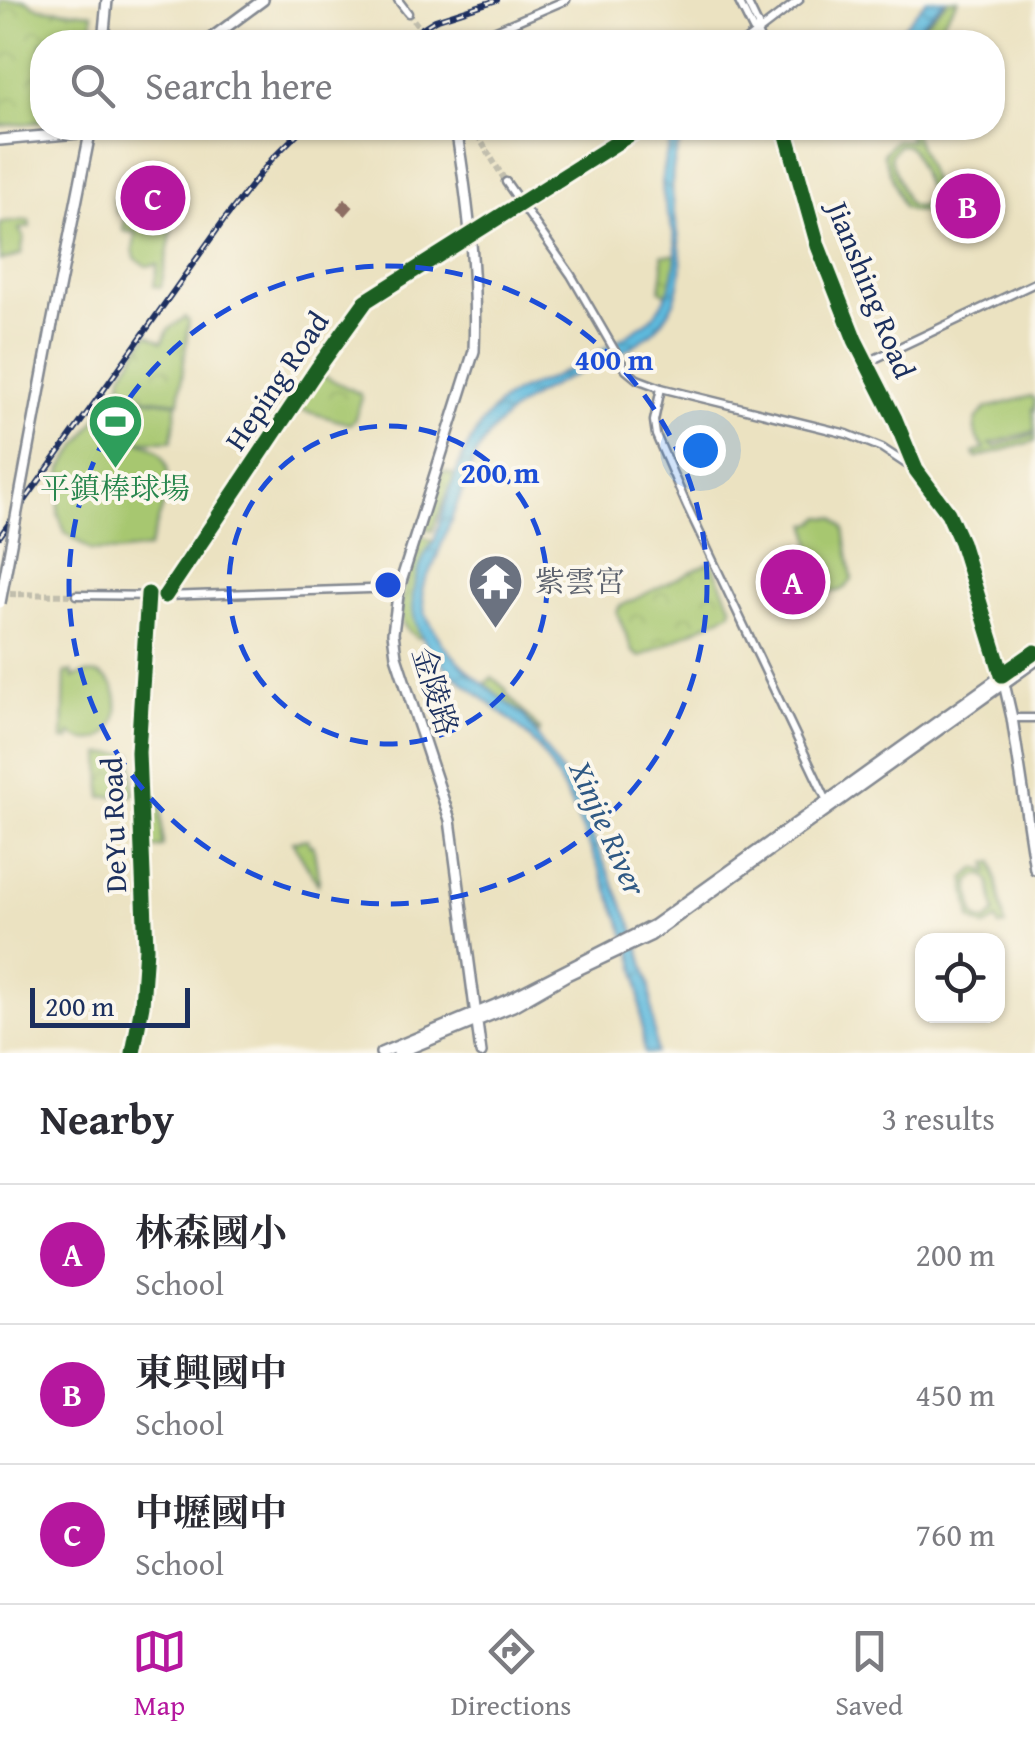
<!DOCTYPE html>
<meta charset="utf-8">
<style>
:root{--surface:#fff;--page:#f7f7f7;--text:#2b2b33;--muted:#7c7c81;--line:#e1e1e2;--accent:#b5179e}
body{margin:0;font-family:"Gentium Book Plus","Noto Serif TC",serif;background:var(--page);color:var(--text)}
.controls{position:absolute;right:30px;bottom:30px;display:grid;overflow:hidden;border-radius:20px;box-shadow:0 2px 8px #0004}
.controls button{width:90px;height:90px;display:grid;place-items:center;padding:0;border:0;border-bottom:2px solid var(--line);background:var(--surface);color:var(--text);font:50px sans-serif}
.scale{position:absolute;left:30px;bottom:25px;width:160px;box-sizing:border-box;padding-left:10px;border:5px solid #1b2f5e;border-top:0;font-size:28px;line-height:35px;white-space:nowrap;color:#1b2f5e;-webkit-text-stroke:8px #fbf7ec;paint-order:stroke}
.you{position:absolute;left:700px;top:450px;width:35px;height:35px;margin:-25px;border:8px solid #fff;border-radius:50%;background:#1a73e8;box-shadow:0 0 0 15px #1a73e833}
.badge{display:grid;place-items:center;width:65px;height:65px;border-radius:50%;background:var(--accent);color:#fff;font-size:32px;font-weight:700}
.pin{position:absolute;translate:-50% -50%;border:5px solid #fff;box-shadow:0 2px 10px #0006}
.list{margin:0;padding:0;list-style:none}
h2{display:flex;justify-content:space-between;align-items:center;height:130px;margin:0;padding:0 40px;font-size:42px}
h2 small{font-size:32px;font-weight:400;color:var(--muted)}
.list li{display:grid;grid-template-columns:65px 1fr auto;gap:30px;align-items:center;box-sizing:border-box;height:140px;padding:0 40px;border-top:2px solid var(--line)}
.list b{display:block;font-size:38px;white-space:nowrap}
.list p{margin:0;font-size:32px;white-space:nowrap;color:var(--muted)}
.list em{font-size:32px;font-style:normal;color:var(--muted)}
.icon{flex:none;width:55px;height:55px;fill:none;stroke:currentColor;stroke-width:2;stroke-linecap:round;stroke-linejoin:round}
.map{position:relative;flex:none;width:1035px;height:1053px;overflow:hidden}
.search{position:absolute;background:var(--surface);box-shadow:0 2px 8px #0004;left:30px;right:30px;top:30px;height:110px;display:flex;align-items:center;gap:25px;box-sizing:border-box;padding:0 35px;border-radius:40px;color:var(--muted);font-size:38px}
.sheet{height:550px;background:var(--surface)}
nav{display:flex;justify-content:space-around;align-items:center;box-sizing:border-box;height:140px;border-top:2px solid var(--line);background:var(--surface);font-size:28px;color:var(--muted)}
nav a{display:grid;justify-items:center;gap:5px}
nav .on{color:var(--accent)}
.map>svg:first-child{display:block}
</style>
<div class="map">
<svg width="1035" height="1053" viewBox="0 0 1035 1053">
<defs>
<pattern id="park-crowns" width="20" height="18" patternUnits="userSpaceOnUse" patternTransform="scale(2.5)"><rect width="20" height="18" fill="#a7c76f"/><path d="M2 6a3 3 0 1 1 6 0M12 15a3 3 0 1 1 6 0" fill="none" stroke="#8fab63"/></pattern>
<pattern id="water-ripples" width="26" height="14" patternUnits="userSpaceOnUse" patternTransform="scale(2.5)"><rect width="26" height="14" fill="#5fbadd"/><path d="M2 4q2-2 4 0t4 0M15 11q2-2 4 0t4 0" fill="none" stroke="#4e98b6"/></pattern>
</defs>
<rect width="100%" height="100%" fill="#fbf7ec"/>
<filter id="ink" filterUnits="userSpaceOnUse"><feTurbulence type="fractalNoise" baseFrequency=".01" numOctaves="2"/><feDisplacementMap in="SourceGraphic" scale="20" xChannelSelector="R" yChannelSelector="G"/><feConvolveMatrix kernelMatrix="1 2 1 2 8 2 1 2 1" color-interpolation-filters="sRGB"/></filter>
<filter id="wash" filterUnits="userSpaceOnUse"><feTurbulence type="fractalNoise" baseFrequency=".0048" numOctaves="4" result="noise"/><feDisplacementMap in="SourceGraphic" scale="40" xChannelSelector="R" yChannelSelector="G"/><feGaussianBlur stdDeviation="2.25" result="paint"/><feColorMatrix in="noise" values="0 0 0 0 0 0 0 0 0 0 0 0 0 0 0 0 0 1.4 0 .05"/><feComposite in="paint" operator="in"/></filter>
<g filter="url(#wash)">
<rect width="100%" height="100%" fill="#ebe2c1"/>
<g fill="#a7c76f" stroke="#617b66" stroke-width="2.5" fill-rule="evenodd">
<path d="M905 128H912L941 204 936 208 932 203 924 212 911 211 903 207 883 154 895 140H911ZM898 145 908 146 912 150 930 194 921 207 911 206 907 202 890 157Z"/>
<polygon points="130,183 144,185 142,199 149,191 157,189 171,195 172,192 179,193 161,287 154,286 158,265 146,266 135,258 133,249 136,233 123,231 125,214 117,213 114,199 127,202"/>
<polygon points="29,220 30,227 19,229 24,238 21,254 12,258 0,260 0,223"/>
<path d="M138 364 137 395 143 399 177 403 172 441H136C192 453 160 511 149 548L116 552 90 550 65 532 58 513 62 468 121 384 124 385Z"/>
<path d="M1032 396 1035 400V410L1033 409 1035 431 990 444 995 447 1035 434V441L976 458 974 453 985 449C971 435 971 420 987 408Z"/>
<path d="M822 517 835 518 844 528 852 579C844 595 832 591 819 593L808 524 814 523Z"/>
<path d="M65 672H72L73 678C135 649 130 769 70 734L69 740H63Z"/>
<polygon points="308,839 310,846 313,845 319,880 318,884 292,841"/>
<path d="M993 862 1005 926 999 927 997 920 985 927 971 920 964 878 977 868 989 872 987 863ZM977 875 986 876 990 882 995 913 986 921 979 920 974 915 969 882Z"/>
</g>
<g fill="url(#park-crowns)" stroke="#617b66" stroke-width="2.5">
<polygon points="0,0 25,0 40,8 93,13 91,42 42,42 42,122 0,126"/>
<polygon points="948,0 958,0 928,42 912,42 921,27"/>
<polygon points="662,255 677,255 677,270 668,295 660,290 663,267"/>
<polygon points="185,317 189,321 179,402 143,398 121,383 122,374 148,334 162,342 168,330"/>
<polygon points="324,376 360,394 362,398 354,421 349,424 302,410 299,406 319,377"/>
<polygon points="442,471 455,475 432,531 425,529"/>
<path d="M420 535 434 542 419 579 427 636 417 638C411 633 404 629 402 621 397 602 414 555 420 535Z"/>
<polygon points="708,563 713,565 732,607 731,612 640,657 633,652 617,613 619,607"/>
<polygon points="492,677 507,690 506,693 540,730 539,733 485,684"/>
<polygon points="101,754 133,754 134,795 102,797"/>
<polygon points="146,806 161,806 163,847 146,849"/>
</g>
<g fill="url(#water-ripples)" stroke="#3d749e" stroke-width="2.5">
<polygon points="926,0 945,0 922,23 911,42 896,42 899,32"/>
<path d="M675 128H687C680 140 675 156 673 171 667 220 698 264 668 313 651 342 617 354 588 368 543 389 500 410 476 455L434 564 424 583 422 590 425 614 444 646 470 673 524 716 570 786 634 930 650 987 656 1053H644L638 980 632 954C621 920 607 887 593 854 578 819 563 783 541 752 503 696 389 661 417 576 421 564 425 550 434 542 448 494 464 431 505 399 518 389 532 386 547 380 582 364 615 343 647 322 669 304 681 263 674 235 669 217 662 200 662 181 662 163 670 145 675 128Z"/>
</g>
</g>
<g filter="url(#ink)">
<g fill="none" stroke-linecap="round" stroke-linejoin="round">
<g stroke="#c1bead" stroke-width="6" stroke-dasharray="6 3" stroke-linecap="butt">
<polyline points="408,13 431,42"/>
<polyline points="473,128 506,182"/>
<polyline points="1,594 76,595"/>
</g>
<defs>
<g id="street">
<polyline points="398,0 408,13"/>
<polyline points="738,0 753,30 757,32"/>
<polyline points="746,0 758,25 757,32 761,42"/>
<polyline points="468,42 566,0"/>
<polyline points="744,42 799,0"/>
<polyline points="785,128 818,246 855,340 895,419 916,470 948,513 961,542 1002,675"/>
<polyline points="506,182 571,275 626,370 637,379 661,388 847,434 882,448 915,470"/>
<polyline points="866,363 1035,283"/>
<polyline points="661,388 654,421 656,435 687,506 828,803"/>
<polyline points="76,595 165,596 399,588"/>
<polyline points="165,596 317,369 366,301 640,128"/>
<polyline points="1012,718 1035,718"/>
<polyline points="133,1053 142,1005 146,948 138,752 148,594"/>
</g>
<g id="secondary">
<polyline points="103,42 107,0"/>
<polyline points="206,42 263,0"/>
<path d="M456 128C468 202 477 276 474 351L399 588 393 633 396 656 450 820 481 1053"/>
<polyline points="0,140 89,132 93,129"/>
<polyline points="52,324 91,128"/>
<polyline points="1003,679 1012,718 1035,869"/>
<polyline points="381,1053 505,1001 654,925 1035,652"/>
<polyline points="398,1053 513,1006 567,975 650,936 1035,661"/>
</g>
</defs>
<use href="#street" stroke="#838890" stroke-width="11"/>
<use href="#secondary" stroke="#838890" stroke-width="14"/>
<use href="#street" stroke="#fff" stroke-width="6"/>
<use href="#secondary" stroke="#fff" stroke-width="9"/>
<defs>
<g id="rail">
<polyline points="400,42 435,20 497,0"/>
<polyline points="0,536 224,220 272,159 303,128"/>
</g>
</defs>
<use href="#rail" stroke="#1b2f5e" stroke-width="6"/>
<use href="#rail" stroke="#fbf7ec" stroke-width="2.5" stroke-dasharray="8" stroke-linecap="butt"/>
<defs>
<polyline id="secondary-bridge" points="0,603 52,324"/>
</defs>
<use href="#secondary-bridge" stroke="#838890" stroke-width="14" stroke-linecap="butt"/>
<use href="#secondary-bridge" stroke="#fff" stroke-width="9"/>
<polyline stroke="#8d6e63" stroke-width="12" stroke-dasharray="25 12" stroke-linecap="butt" points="341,212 349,203"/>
<defs>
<g id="cycleway">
<polyline points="785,128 818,246 855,340 895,419 916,470 948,513 961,542 1002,675 1035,652"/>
<polyline points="165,596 317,369 366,301 640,128"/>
<polyline points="133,1053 142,1005 146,948 138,752 148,594"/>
</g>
</defs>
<use href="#cycleway" stroke="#fbf7ec" stroke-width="21"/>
<use href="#cycleway" stroke="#1b5e20" stroke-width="15"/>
</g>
</g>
<g fill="none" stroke="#1d4ed8" stroke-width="5" stroke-dasharray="18 12">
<circle cx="388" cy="585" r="159"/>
<circle cx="388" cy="585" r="319"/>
</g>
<defs>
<symbol id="stadium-pin" viewBox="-11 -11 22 30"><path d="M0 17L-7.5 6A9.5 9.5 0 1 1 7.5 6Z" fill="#2e9e5b" stroke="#fbf7ec"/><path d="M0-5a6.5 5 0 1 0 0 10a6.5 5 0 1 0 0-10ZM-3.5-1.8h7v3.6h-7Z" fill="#fff"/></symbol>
<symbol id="temple-pin" viewBox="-11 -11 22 30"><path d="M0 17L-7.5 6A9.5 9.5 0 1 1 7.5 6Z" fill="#6b7280" stroke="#fbf7ec"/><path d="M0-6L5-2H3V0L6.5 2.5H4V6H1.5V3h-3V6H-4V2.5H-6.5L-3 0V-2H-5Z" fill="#fff"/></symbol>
</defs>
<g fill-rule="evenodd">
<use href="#stadium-pin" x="84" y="390" width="63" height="86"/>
<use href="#temple-pin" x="464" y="550" width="63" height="86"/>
</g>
<g text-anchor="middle" stroke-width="8" stroke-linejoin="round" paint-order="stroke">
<g font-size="30" fill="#1b2f5e" stroke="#fbf7ec">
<text transform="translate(871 290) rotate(68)" y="10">Jianshing Road</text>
<text transform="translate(277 381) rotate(-56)" y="10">Heping Road</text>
<text transform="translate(435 691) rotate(73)" y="10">金陵路</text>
<text transform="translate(114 825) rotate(-92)" y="10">DeYu Road</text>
</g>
<g font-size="30" fill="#27864d" stroke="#fbf7ec">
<text x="115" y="499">平鎮棒球場</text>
</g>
<g font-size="30" fill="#5b616d" stroke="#fbf7ec" text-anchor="start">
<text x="535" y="592">紫雲宮</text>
</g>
<g font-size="32" font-style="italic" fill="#2f5984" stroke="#fbf7ec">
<text transform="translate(608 828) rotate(66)" y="11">Xinjie River</text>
</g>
</g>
<circle cx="388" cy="585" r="15" fill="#1d4ed8" stroke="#fbf7ec" stroke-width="5"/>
<g font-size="30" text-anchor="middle" font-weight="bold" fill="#1d4ed8" stroke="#fbf7ec" stroke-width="8" stroke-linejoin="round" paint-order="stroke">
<text x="614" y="370">400 m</text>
<text x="500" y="483">200 m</text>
</g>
</svg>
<div class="controls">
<button><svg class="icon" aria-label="locate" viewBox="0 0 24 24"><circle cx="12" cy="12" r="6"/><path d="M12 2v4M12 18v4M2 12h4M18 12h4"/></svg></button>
</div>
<div class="scale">200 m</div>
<div class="you"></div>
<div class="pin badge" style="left:793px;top:582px">A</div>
<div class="pin badge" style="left:968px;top:206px">B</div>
<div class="pin badge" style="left:153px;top:198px">C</div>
<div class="search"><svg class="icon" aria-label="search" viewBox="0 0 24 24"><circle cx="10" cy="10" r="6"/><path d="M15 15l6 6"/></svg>Search here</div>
</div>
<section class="sheet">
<h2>Nearby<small>3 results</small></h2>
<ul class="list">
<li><span class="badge">A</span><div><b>林森國小</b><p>School</p></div><em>200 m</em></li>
<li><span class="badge">B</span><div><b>東興國中</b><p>School</p></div><em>450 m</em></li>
<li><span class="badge">C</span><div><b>中壢國中</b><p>School</p></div><em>760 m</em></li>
</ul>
</section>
<nav>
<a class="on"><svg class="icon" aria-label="map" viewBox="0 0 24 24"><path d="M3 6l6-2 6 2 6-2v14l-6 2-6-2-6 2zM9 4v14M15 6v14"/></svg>Map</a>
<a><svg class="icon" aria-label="directions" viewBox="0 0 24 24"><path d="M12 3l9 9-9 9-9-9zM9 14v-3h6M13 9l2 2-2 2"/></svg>Directions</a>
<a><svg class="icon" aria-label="saved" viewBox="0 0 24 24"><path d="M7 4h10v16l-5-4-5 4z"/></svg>Saved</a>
</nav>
